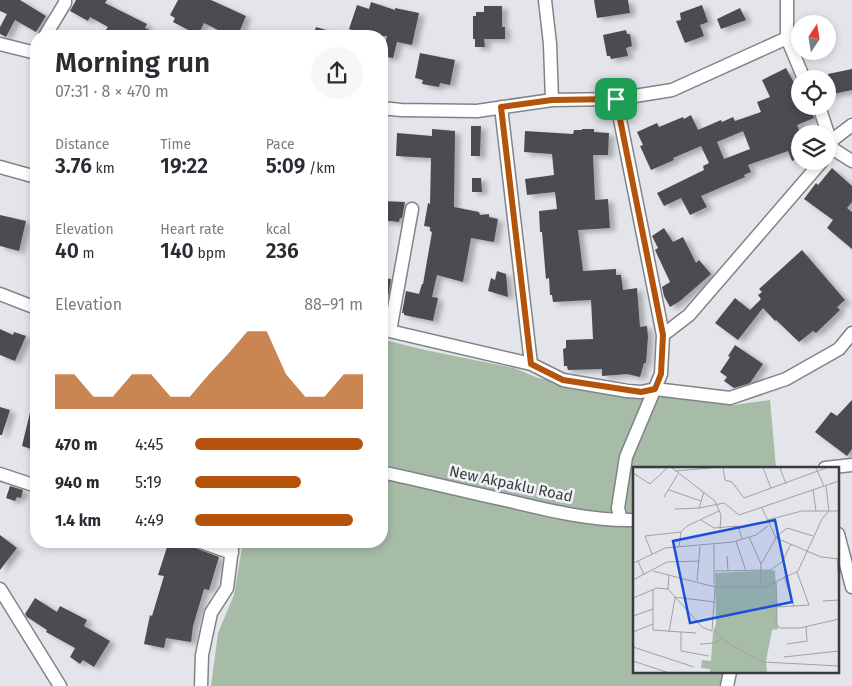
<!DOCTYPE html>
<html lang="en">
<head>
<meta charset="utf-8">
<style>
  body { margin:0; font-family:"Fira Sans",sans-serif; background:#f7f7f7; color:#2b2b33; height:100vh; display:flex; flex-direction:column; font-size:19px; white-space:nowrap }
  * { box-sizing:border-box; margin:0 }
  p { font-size:16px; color:#7c7c81 }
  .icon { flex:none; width:28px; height:28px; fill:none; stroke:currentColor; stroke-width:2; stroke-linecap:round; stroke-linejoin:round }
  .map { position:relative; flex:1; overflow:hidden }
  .panel { position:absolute; left:30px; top:30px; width:358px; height:518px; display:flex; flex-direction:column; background:#fff; border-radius:20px; box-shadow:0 2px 8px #0003 }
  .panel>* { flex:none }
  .needle { width:32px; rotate:12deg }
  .fabs { position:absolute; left:791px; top:15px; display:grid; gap:10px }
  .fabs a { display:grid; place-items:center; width:45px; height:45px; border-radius:50%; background:#fff; box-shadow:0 2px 8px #0003; font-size:25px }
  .pin { position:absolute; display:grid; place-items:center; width:42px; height:42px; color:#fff; margin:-21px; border-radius:10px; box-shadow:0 2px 8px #0006 }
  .round { display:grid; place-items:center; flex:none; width:52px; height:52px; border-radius:26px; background:#f7f7f7 }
  .head { display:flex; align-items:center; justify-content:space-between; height:85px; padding:0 25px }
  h1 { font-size:28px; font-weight:600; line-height:38px }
  .stats { display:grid; grid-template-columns:repeat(3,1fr); gap:8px; height:85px; padding:5px 25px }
  .stats div { display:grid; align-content:center }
  .stats b { font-size:21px; font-weight:600 }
  .stats small { font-size:14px; font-weight:400 }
  .stats p { font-size:14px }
  .chart { height:140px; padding:10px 25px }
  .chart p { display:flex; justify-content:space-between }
  .chart svg { width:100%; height:90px; margin-top:5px; fill:#b45309; opacity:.7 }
  ul { padding:0 25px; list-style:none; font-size:16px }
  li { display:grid; grid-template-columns:80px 60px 1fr; align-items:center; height:38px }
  li i { height:12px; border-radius:6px; background:#b45309 }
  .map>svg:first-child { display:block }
</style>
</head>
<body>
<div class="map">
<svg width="852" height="686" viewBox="0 0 852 686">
  <defs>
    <filter id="shadow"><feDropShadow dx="5.5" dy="3" stdDeviation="2.5" flood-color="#0004"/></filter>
  </defs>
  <rect width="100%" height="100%" fill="#e3e5eb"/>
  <path fill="#a6bca7" d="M381 339 425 350 514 368 538 378 631 395H658L734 405 770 400 776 468H634V672H723L720 686H211L218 633 234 595 243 541H381Z"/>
  <path fill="#4b4c51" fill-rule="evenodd" filter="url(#shadow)" d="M0 0H20L46 16 36 32 15 20 6 37 0 34V27L7 14 0 11Z
    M76 0H107L105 3 147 24 145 28 163 36H115L105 31 108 27 90 17 88 21 70 11Z
    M178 0H211L246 16 238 35 230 31 228 35 204 23 198 35 173 22 175 18 170 15Z
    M594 0H628L630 13 597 18Z
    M371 2 395 10V8L419 13 412 45 397 42 393 58 382 56 387 36H370L349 29 357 5 369 9Z
    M702 5 708 22 700 25 704 36 685 43 676 21 681 20 680 13Z
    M484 6H502V27H505V39H484L485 47H475V39H473V16H476V12H484Z
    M740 8 746 20 721 29 717 19Z
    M316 27 340 34 339 36H313Z
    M626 30 627 34H630L632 46 626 48 628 56 611 59 610 56H607L603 35Z
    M420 53 455 60 450 85 440 83 439 87 422 84 423 80 415 78Z
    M786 68 800 94V106H809L814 118 797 125 800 132V158L792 161 788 151 748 165 751 172 744 175 745 177 701 196 707 207 690 215 681 198 664 206 657 193 704 170 703 166 709 163 701 146 673 158 674 160 651 170 640 146 643 145 637 132 657 123 659 127 683 117 684 119 691 115 698 130 721 120 722 122 733 117 735 121 761 112 757 102 770 97 762 80ZM743 131 750 149 724 159 717 142Z
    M852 69V90L828 95V74Z
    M471 126H481L480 156H471Z
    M432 129 455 131 454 207 479 212 480 215 489 214V217L498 219 494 242 471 238 463 282 437 275 432 297 438 298 433 321 404 315V313H402L406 291 419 294 422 284H423L432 232 430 231V227L424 226 428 203 430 204 431 158 396 156 397 133 432 136Z
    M582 129H594V132L609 133 608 155H593L595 200 608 199 610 228 578 230 583 271 616 269V275H621L623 290 637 288 640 327 647 326 648 337 646 363H644L640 377 627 374 602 376V369L568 370 567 366H564L563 349 566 348V340L593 339 591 300 553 302 552 295H550L549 278 546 279 542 232H540L539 211 557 209 555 192 527 195 525 179 554 175 552 154 524 152 525 131 573 134 574 130H582Z
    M832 168 852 186V202L847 208 852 212V249L827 228 833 220 804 199 816 183 818 185Z
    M472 178H481L482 192H472Z
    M381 201 405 202 402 218H400L399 222 381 220Z
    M0 215 26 221 19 251 0 246Z
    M664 228 673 242 683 237 696 263 699 260 711 274 680 301 670 307 664 296 662 287 670 282 655 250 658 248 652 236Z
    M802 250 845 300 837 307 840 310 816 333 813 331 799 342 776 320 775 321 763 308 738 340 715 323 735 298 750 310 761 299 758 295 762 292 759 289Z
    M497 271 506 274 508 297 488 291 491 278 495 280Z
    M381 278 391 279 386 310 381 309Z
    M0 329 13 335 14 332 26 336 15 361 0 355Z
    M735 345 763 364 750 383 734 388 724 381 727 377 720 372 730 357 728 356Z
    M33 400H36V447L31 446V449L22 446Z
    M852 400V449L847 456 815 432 831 412 837 416Z
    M0 407 10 410 2 435H0Z
    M10 486 23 490 21 498 17 497 15 501 6 498Z
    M0 535 17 548 0 570Z
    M169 541H177L219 557 209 590 204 589 193 626 191 642 166 638 164 648 144 644 150 615 152 616 164 576 158 575Z
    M35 598 57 612 60 606 87 620 84 626 110 641 94 667 83 660 80 664 70 657 75 648 46 632 47 630 27 617 25 614Z"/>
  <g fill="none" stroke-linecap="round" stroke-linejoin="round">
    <g stroke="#818388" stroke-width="15">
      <path id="minor" d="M545 0 550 44 552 100
        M787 0V38L804 79
        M45 36 65 3V0
        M0 44 36 53
        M616 99 663 335
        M819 106 833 149 852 161
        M501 107 531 364
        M381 108 401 110 477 111 552 100 616 99 672 90 787 38
        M831 141 852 125
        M0 167 36 177
        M0 294 36 308
        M381 329 531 364 563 380 627 391 641 392 655 389 730 398 786 379 839 349 852 333
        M390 331 412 209
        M825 468 852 465
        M381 472C423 481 464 491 505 500 547 510 591 521 634 520
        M0 474 36 486
        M621 520 618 508 626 457 661 374 663 335 689 315 822 161
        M838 534 852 587
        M198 541 232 553
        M0 589 60 686
        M201 686 202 655 211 613 227 588 233 541
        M727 686 730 672"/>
    </g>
    <use href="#minor" stroke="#fff" stroke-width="12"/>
  </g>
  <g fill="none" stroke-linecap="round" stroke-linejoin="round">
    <g stroke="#fff" stroke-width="10">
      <path id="route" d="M616 99 663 335 661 374 655 389 641 392 563 380 531 364 501 107 552 100Z"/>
    </g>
    <use href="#route" stroke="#b45309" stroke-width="6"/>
  </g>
  <g text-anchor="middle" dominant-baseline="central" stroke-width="5" stroke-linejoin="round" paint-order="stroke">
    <g font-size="15" fill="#393a3c" stroke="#f1f3f8">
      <text transform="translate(511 484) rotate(12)">New Akpaklu Road</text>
    </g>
  </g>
  <g transform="translate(633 467)">
    <rect width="206" height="206" fill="#e3e5eb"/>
    <path d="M142 103 145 162 139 163 133 194 134 205 138 206H77V202L68 201 69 193 78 194 80 165 83 157 82 106Z" fill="#a6bca7"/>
    <path fill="none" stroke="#9fa1a5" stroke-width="1" d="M39 1 82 34 88 48 87 62M90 1 92 13 99 15 111 31 193 1M130 1 138 21M147 1 153 17M183 1 191 19M42 4 78 1M0 6 17 17 34 1M36 23 68 34M180 23 183 44M71 25 66 41 91 36 106 48 206 14M31 30 45 7M129 41 143 71 188 90 206 92M42 42 66 41M68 53 81 61 105 59 109 72M134 53 169 44H196L193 19M116 70 128 97M143 70 154 61 180 69M103 74 113 104M46 80 48 65M19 87 12 69 48 65 54 59 86 44M94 89 95 104M204 92 206 115M5 94 32 81 100 75 123 68 135 59M0 96 5 94 11 108M20 104 82 120H132L165 104 189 52 196 44H206M81 104 137 103 149 95 158 77M36 108 35 122 69 160 79 164 82 120M151 109 161 140M0 113 34 95 67 94M64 114 67 79M143 115 144 140 176 138 164 105M81 119V77M127 121 128 97 143 71M20 122V163L48 165V184L76 189M41 130 82 135M0 131 24 121 35 122M190 134 206 133M144 140 143 157 147 161H167L206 152M0 149 20 142M81 163 98 178 130 195 206 199M0 165 20 157M36 165 42 131M48 165 63 166M67 177 81 176 89 171M154 177 174 174 173 159M0 180 61 200M151 190 206 184M0 194 36 206"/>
    <path fill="#1d4ed8" fill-opacity="0.15" stroke="#1d4ed8" stroke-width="2.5" d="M142 53 159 135 57 156 40 74Z"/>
    <rect width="206" height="206" fill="none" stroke="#393a3c" stroke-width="2.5"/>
  </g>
</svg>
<div class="fabs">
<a><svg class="needle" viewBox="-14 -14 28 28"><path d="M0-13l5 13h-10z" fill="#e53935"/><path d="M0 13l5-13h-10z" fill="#7c7c81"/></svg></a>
<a><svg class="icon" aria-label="locate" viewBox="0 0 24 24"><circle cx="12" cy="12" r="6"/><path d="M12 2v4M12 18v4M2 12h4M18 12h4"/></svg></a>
<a><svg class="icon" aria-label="layers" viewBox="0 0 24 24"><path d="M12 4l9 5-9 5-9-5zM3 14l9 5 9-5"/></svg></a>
</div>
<div class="pin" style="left:616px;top:99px;background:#1e9e55"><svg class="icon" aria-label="arrive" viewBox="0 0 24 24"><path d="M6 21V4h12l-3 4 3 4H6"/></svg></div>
<section class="panel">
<div class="head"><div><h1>Morning run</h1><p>07:31 · 8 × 470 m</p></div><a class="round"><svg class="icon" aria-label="share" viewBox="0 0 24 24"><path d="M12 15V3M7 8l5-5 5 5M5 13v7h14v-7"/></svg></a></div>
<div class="stats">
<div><p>Distance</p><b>3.76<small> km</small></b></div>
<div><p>Time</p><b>19:22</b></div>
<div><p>Pace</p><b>5:09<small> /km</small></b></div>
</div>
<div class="stats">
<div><p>Elevation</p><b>40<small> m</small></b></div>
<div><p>Heart rate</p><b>140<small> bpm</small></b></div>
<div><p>kcal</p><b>236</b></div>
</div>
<div class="chart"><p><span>Elevation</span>88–91 m</p>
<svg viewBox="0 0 160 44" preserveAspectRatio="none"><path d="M0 44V27L10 27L20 38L30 38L40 27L50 27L60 38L70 38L80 27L90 17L100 6L110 6L120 27L130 38L140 38L150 27L160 27V44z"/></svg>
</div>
<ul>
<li><b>470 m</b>4:45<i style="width:100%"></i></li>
<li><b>940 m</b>5:19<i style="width:63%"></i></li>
<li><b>1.4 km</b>4:49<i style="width:94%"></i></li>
</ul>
</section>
</div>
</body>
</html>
